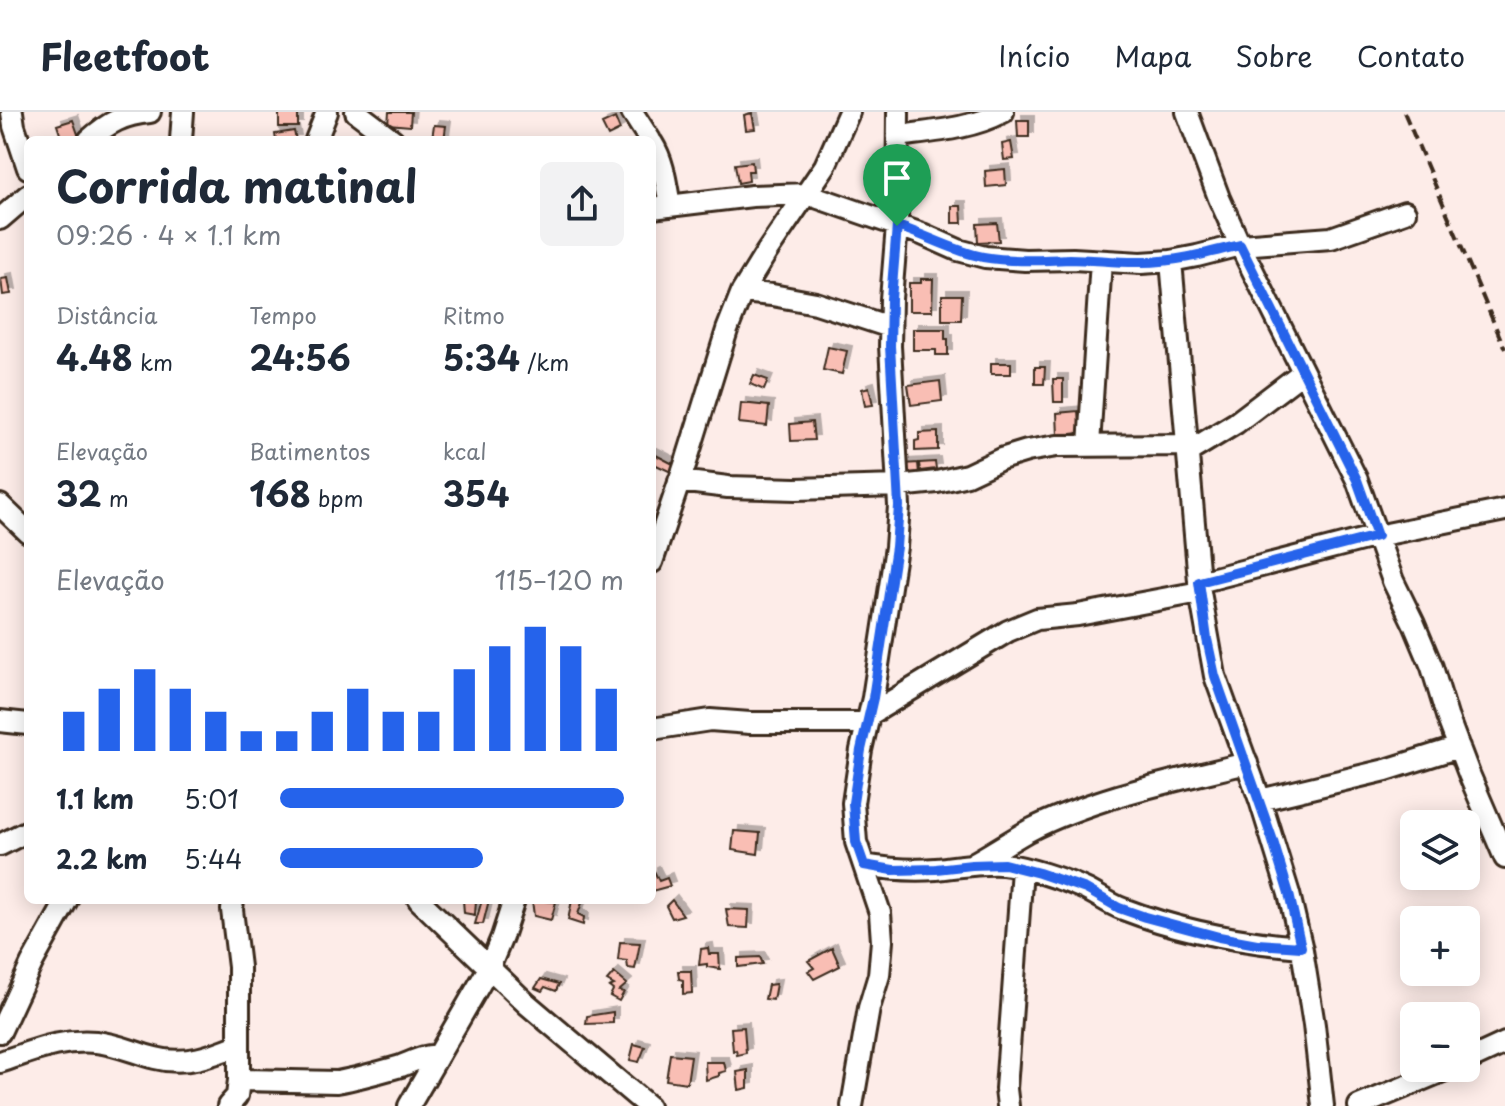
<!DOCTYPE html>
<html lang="pt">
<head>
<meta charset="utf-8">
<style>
  body { margin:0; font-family:"Playpen Sans",sans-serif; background:#f2f2f3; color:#1f2937; height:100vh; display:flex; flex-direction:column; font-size:30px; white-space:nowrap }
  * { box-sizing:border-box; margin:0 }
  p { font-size:26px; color:#747a83 }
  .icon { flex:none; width:44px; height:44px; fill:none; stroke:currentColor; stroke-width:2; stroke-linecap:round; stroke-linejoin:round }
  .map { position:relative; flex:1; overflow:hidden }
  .side { position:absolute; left:24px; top:24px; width:632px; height:768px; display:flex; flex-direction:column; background:#fff; border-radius:12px; box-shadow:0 4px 20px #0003 }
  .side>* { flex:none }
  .tools { position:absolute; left:1400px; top:698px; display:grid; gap:16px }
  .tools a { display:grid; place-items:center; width:80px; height:80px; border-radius:12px; background:#fff; box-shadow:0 4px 20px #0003; font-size:40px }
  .pin { position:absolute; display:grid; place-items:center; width:68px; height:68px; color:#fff; margin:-82px -34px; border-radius:50% 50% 50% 0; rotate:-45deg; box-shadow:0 0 8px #0007 }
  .pin .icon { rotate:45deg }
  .round { display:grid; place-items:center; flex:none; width:84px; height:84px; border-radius:12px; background:#f2f2f3 }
  .headline { display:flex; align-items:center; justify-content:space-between; height:136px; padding:0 32px }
  h1 { font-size:44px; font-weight:700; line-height:60px }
  .metrics { display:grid; grid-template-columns:repeat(3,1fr); gap:12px; height:136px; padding:8px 32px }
  .metrics div { display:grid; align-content:center }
  .metrics b { font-size:34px; font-weight:700 }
  .metrics small { font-size:22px; font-weight:400 }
  .metrics p { font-size:22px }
  .chart { height:224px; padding:16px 32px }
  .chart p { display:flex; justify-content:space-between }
  .chart svg { width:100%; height:144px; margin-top:8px; stroke:#2563eb; stroke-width:6 }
  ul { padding:0 32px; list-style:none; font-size:26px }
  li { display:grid; grid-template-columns:128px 96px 1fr; align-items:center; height:60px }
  li i { height:20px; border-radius:10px; background:#2563eb }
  header { display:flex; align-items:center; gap:48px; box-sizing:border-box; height:112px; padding:0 40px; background:#fff; border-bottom:2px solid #e0e1e3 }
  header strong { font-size:38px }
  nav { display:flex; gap:44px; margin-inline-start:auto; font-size:28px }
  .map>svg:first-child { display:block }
</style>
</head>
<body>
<header>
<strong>Fleetfoot</strong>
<nav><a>Início</a><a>Mapa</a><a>Sobre</a><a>Contato</a></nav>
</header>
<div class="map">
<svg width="1505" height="994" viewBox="0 0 1505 994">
  <defs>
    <filter id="shadow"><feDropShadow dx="5" dy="-5" stdDeviation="0" flood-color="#0004"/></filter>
  </defs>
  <rect width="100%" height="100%" fill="#fdece8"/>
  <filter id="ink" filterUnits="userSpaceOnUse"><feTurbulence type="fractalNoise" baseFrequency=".0125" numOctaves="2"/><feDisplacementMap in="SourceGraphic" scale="16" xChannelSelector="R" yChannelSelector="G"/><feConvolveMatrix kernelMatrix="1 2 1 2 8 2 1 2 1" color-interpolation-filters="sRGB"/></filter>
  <g filter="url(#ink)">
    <path fill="#f9beb4" stroke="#3b2a1e" stroke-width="2" filter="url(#shadow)" d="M279 0H298V15H279Z
      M389 0H411L410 14 388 12Z
      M752 1 755 17 746 18 744 3Z
      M615 6 620 18 608 24 602 12Z
      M73 8 80 28H62L57 13Z
      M1017 8H1029V25H1018Z
      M434 13 446 14 444 28 432 26Z
      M294 19 296 28H276L275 22Z
      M1011 30 1014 47 1004 48 1002 32Z
      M752 50 753 59H748L749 69 738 71 735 52Z
      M1005 57 1006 73 986 75 985 59Z
      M952 94H961L962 111H952Z
      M997 111 999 129 978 130 977 112Z
      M8 166 11 182 3 183 1 167Z
      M921 167H933L932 199H909V171H921Z
      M942 183H962L961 208H942Z
      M913 217H945V227H948V243H936V238H913Z
      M828 235 847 239 842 262 823 258Z
      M991 251H1011V262H991Z
      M1035 255H1045L1044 272H1035Z
      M754 263 768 268 764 278 750 272Z
      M1053 267H1063V290H1054Z
      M940 269 942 289 911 293 908 273Z
      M869 275 873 293 865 294 862 277Z
      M741 291 769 294 767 314 739 311Z
      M1078 299 1080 321 1058 324 1057 301Z
      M812 310 814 328 791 329 790 312Z
      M938 320V338L915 339V329L919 328V321Z
      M652 341 675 353 671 360 652 351Z
      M935 350 936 357 920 359 919 351Z
      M918 351 919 362 904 363 903 352Z
      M734 719 760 721 758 742 732 738Z
      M654 759 659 769 667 766 670 774 652 779V760Z
      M463 788H476L475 803 464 801Z
      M482 788H489L483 812H475Z
      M532 788 556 790 551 808 534 804Z
      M572 788H583L578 802 584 805 583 813 568 808Z
      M672 788 683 803 672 806 666 794Z
      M726 797 749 798 748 816 729 815Z
      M620 830 640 831 635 857 628 856 627 849 618 848Z
      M708 836 709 842H719L720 857 707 855V852L699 853 701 837Z
      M832 836 840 854 814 867 808 859 814 856 808 849Z
      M760 845 763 852 738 855V846Z
      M678 859H691L692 881 683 882V868L679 867Z
      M614 861 627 872 619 879 624 880 619 889 610 884 613 878 609 875 614 873 607 869Z
      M541 867 559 872 556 879 545 875 542 879 535 876Z
      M776 872 773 888 765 887 768 873Z
      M613 900V911L586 912 587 904Z
      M744 915 746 941 737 943 736 938 733 939 731 916Z
      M634 932 645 935 639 950 630 948Z
      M670 942 691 944 687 971 666 968Z
      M705 950H724L726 959 719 961V964L706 968Z
      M748 958V976L739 978 737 960Z"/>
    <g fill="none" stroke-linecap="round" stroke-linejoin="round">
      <g stroke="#3b2a1e" stroke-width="26">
        <path id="minor" d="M12 0 14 14 28 56
          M356 0 393 28
          M632 0 650 28
          M1187 0 1219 86 1240 133 1357 368 1393 469 1414 512 1432 555 1447 604 1469 662 1505 746
          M898 24C935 19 970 17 1003 0
          M89 28C108 11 124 2 150 0
          M181 28 183 0
          M316 28 327 0
          M652 31C664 50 666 72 670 94
          M652 96 752 84 807 82 922 122 958 138 985 145 1025 148 1073 147 1141 151 1171 149 1197 144 1240 133 1331 126 1405 100
          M0 107 28 83
          M1171 149 1200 480 1215 564 1260 688 1289 782 1302 838 1314 913 1323 994
          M742 180 772 183 816 191 890 215
          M1089 333 1101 149
          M1188 340 1236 311 1303 260
          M679 369 728 375 796 377 898 374 937 370 967 363 1001 347 1027 339 1057 334 1188 333
          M0 393 28 420
          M652 450 687 347 727 218 742 180 766 141 825 54 849 0
          M1199 470 1377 424 1505 398
          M869 603 1008 519 1037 507 1078 503 1200 480
          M0 609 28 612
          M652 617 710 608 750 611H867
          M1260 688 1386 658 1459 635
          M0 733 28 719
          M974 751C992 741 1010 729 1028 719 1094 685 1174 669 1247 651
          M864 753C888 757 912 759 936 757 958 755 981 750 1003 752 1023 754 1066 768 1085 777 1098 783 1109 792 1123 797 1180 819 1240 830 1301 835
          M419 788 527 892 648 994
          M0 920 32 851 67 788
          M1466 949 1505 931
          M0 950C34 939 59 927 96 930 117 932 135 941 155 946 185 954 211 944 238 933
          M239 968 337 970C359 966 380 960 401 954 412 950 426 942 438 944
          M228 994 237 984 239 968V855L232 798 233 788
          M409 994 489 856 502 825 514 788
          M852 994 869 896 879 863 882 829 880 801 856 730 853 691 861 638 873 586 896 435 899 394 890 234 891 187 897 114 898 0
          M1008 994 1006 977 1022 757
          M1359 994 1450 956"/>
      </g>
      <use href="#minor" stroke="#fff" stroke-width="20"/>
      <path stroke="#3b2a1e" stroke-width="4" stroke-dasharray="12 6" stroke-linecap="butt" d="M1404 0 1505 237"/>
    </g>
  </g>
  <g fill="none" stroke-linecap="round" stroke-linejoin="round" filter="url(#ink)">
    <g stroke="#fff" stroke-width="16">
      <path id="route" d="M897 114C926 123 953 139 983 145 1011 150 1041 148 1069 147 1094 147 1118 151 1143 150 1176 150 1208 141 1240 133L1357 368 1377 424 1199 470 1207 527 1215 564 1272 726 1289 782 1301 835 1257 832 1219 825 1145 805 1119 796 1086 777 1039 761 1004 752 972 753 936 757 893 758 864 753 856 730 853 691 861 638 873 586 886 501 896 435 899 394 890 234 891 187Z"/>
    </g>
    <use href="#route" stroke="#2563eb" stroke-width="10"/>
  </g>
</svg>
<div class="tools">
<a><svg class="icon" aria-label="layers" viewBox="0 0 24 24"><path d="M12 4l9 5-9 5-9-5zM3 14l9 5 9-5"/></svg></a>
<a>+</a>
<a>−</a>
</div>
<div class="pin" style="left:897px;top:114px;background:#1e9e55"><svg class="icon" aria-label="arrive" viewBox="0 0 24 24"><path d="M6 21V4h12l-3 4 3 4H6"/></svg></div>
<section class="side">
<div class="headline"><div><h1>Corrida matinal</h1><p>09:26 · 4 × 1.1 km</p></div><a class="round"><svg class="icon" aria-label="share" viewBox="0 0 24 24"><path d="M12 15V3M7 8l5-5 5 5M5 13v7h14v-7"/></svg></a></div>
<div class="metrics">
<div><p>Distância</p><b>4.48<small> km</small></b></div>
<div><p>Tempo</p><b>24:56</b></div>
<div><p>Ritmo</p><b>5:34<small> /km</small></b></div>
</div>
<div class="metrics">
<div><p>Elevação</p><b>32<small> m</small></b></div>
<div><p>Batimentos</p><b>168<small> bpm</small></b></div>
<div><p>kcal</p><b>354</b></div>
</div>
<div class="chart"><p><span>Elevação</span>115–120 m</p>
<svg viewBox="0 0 160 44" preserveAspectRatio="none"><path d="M5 44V32M15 44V25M25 44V19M35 44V25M45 44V32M55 44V38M65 44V38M75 44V32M85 44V25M95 44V32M105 44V32M115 44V19M125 44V12M135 44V6M145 44V12M155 44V25"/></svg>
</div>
<ul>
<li><b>1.1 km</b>5:01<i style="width:100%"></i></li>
<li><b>2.2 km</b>5:44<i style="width:59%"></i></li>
</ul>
</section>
</div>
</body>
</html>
